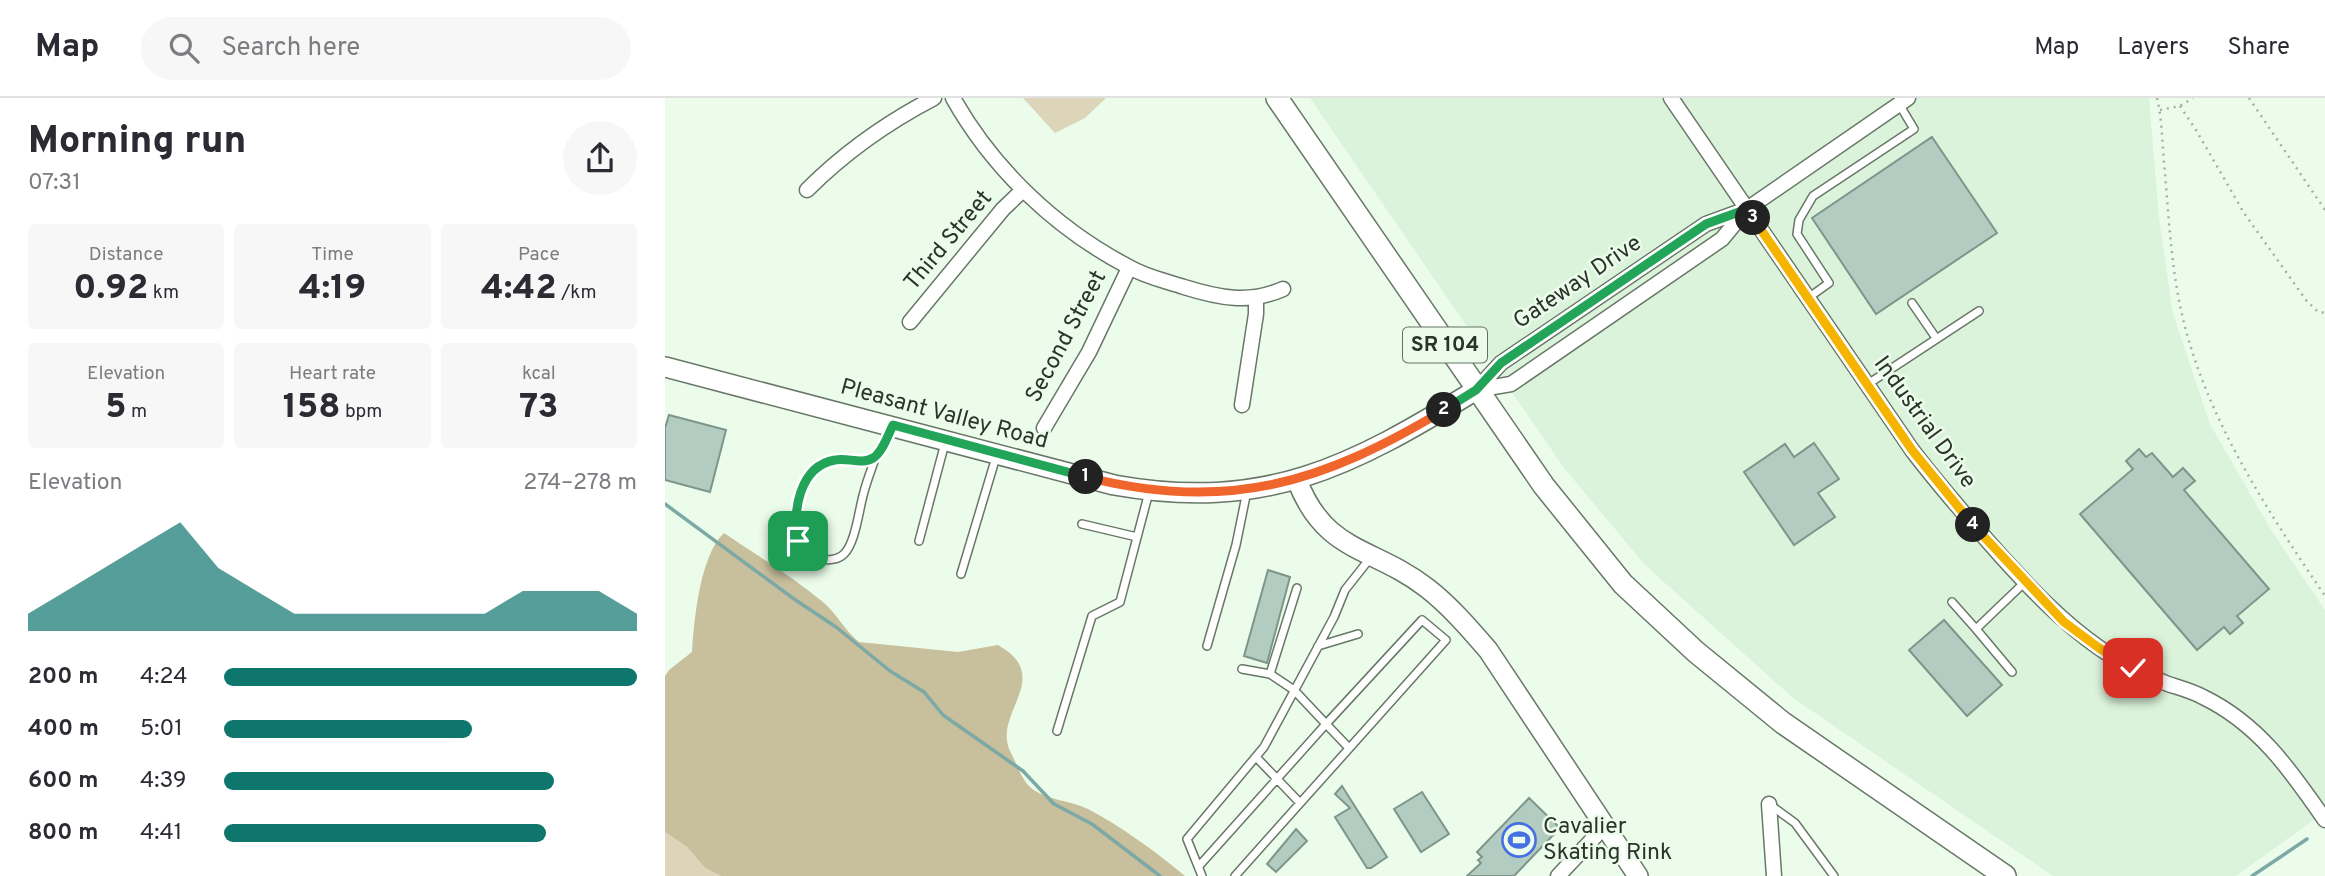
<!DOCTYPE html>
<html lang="en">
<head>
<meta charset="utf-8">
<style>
  body { margin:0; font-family:Overpass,sans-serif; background:#f7f7f7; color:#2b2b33; height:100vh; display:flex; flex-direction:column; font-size:26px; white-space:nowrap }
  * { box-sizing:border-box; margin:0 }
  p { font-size:23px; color:#7c7c81 }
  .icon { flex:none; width:38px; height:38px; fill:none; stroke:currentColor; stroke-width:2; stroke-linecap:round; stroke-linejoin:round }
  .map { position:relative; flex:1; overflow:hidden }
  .drawer { display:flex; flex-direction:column; background:#fff; width:665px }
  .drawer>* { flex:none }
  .pin { position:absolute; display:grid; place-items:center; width:60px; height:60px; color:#fff; margin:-30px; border-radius:14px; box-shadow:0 4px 10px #0006 }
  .km { position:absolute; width:35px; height:35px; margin:-18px; border-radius:50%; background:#222; color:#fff; font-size:19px; line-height:35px; text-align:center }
  .round { display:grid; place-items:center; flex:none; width:74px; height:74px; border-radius:37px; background:#f7f7f7 }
  .summary { display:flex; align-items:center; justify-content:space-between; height:119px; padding:0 28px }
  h1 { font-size:38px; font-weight:800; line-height:52px }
  .figures { display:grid; grid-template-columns:repeat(3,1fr); gap:10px; height:119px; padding:7px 28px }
  .figures div { display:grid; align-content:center; border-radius:7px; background:#f7f7f7; text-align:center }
  .figures b { font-size:35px; font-weight:800 }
  .figures small { font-size:19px; font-weight:400 }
  .figures p { font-size:19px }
  .chart { height:196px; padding:14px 28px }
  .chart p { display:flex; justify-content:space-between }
  .chart svg { width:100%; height:126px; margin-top:7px; fill:#0f766e; opacity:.7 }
  ul { padding:0 28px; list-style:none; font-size:23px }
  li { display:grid; grid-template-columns:112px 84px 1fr; align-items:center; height:52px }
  li i { height:18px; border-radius:9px; background:#0f766e }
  header { display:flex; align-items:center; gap:42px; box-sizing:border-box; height:98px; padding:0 35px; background:#fff; border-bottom:2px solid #e1e1e2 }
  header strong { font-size:33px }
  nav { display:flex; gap:38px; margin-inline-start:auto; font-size:24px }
  .search { width:490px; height:63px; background:#f7f7f7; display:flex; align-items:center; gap:18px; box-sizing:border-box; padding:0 24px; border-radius:38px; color:#7c7c81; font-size:26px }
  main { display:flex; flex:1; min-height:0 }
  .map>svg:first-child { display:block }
</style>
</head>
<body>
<header>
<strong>Map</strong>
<div class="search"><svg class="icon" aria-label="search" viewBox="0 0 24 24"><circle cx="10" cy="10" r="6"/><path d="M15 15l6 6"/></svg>Search here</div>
<nav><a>Map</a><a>Layers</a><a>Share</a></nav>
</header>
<main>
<section class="drawer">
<div class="summary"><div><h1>Morning run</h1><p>07:31</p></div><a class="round"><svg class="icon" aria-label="share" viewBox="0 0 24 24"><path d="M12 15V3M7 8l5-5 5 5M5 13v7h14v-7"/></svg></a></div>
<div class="figures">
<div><p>Distance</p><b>0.92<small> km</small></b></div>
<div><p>Time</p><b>4:19</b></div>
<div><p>Pace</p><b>4:42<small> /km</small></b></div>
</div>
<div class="figures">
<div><p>Elevation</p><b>5<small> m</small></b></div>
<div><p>Heart rate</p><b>158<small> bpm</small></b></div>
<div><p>kcal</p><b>73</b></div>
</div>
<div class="chart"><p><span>Elevation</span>274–278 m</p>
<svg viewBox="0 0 160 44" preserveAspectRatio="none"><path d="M0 44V38L10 30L20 22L30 14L40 6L50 22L60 30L70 38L80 38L90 38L100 38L110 38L120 38L130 30L140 30L150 30L160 38V44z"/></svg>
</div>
<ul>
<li><b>200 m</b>4:24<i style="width:100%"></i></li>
<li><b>400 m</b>5:01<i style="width:60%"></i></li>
<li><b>600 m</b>4:39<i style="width:80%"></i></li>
<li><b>800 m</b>4:41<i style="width:78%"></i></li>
</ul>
</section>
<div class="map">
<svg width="1660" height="778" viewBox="0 0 1660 778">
  <rect width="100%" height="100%" fill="#ebfdea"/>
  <path fill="#dcf3db" d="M645 0H1484L1494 120 1508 215 1545 326 1606 432 1660 512V714L1571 778H1388L1128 600 980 467 899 370Z"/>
  <path fill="#dcd5ba" d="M358 0H440V1L420 20 390 35Z
    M0 734 22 749 40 770 56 778H0Z"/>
  <path fill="#c8bf9d" d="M59 435C91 457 127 478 158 504 172 516 180 533 194 544L293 554 333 547C391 580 325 616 346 655 351 664 356 680 364 688 378 702 405 702 423 711 457 729 490 753 520 778H56L40 770 22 749 0 734V578L4 572 27 554C29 522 35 457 59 435Z"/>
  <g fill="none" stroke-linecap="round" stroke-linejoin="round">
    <path stroke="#7ca8a6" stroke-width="3.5" d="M0 406 129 501 171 529 225 573 259 594 278 617 358 673 389 706 427 726 495 778
      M1587 778 1642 741"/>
  </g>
  <path fill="#b3ccc1" stroke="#7d958b" stroke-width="2" d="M1267 39 1332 135 1211 216 1147 120Z
    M4 317 61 332 45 394 0 382V330Z
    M1149 345 1174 381 1153 395 1170 419 1129 447 1079 374 1120 346 1129 359Z
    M1474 351 1481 359 1487 355 1508 379 1518 370 1530 383 1519 392 1604 491 1572 518 1578 525 1565 536 1559 529 1532 552 1415 416 1468 371 1461 363Z
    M603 472 625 479 602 565 579 558Z
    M1279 522 1337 587 1302 618 1244 552Z
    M677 688 722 759 706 770H702L670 719 685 710 670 696Z
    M757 694 784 736 756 754 729 711Z
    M864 700 895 730 849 778H802L816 765 813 762 817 759 812 754Z
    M631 731 642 743 611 774 602 766Z"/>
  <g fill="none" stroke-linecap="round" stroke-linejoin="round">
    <g stroke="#687767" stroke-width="10">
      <path id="lane" d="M1143 200 1164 185 1132 136 1134 122 1148 98 1249 31 1234 6
        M1247 205 1271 240
        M1203 286 1314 213
        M211 358C207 370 202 382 199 394 194 410 191 444 179 456 173 462 162 463 154 460 145 458 137 452 133 444 120 417 140 364 173 361 184 360 199 368 210 359 217 354 221 339 226 331
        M417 426 472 439
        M254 443 280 345
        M296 476 331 359
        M1287 504 1311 531 1360 484
        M1311 531 1347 574
        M542 548 571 447 582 393
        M653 548 693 536
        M605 576 632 490
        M392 633 427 518 455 504 484 394
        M591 659 635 705
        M1104 706 1130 725 1169 778
        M534 768 661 626 684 650
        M537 778 522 741 599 649 669 519 680 492 706 459
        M570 778 781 542 757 522 661 626 629 592 605 576 577 571"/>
    </g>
    <g stroke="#687767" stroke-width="17">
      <path id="street" d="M288 0C328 71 391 131 464 169 481 179 501 183 519 189 554 200 584 206 618 191
        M1006 0 1247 352C1275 389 1305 423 1336 458 1366 491 1396 523 1433 549 1454 564 1479 576 1503 586 1515 590 1527 593 1538 599 1594 626 1626 673 1660 722
        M142 92C180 54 221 25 269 0
        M245 224 338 111 358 92
        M811 292 836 265 1041 126 1082 111 1243 0
        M811 292 846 286 1057 141 1081 112
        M577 307 591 216V200
        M379 330 424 254 464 170
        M1104 706 1109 778
        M893 778 939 729"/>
    </g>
    <g stroke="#687767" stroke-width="22">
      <path id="secondary" d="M0 269 449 387C601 414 685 369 811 292
        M632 382C660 456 708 448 762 490 784 507 804 530 823 552L973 778"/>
    </g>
    <g stroke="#687767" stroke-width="24">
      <path id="primary" d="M612 0 879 388 958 486 1031 554 1118 625 1340 778"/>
    </g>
    <path stroke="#a3b1a3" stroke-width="2.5" stroke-dasharray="2 5" stroke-linecap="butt" d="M1492 0C1497 21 1497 43 1499 64 1503 108 1505 153 1513 197 1533 308 1598 406 1660 498
      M1584 0 1660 112
      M1515 8 1531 32 1579 115 1641 202 1652 213 1660 215
      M1495 12 1515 8 1528 0"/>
    <use href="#lane" stroke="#fff" stroke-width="7"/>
    <use href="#street" stroke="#fff" stroke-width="14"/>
    <use href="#secondary" stroke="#fff" stroke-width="19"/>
    <use href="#primary" stroke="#fff" stroke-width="21"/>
  </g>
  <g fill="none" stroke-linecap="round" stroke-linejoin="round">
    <g stroke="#fff" stroke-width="14">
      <path id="split-1" d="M133 443C127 415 134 368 170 362 182 359 196 367 208 360 217 355 223 337 228 327L421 379"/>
    </g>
    <g stroke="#fff" stroke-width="14">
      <path id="split-2" d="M421 379C562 415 658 385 779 312"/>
    </g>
    <g stroke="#fff" stroke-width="14">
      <path id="split-3" d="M779 312 811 292 836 265 1041 126 1082 111 1088 120"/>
    </g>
    <g stroke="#fff" stroke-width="14">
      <path id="split-4" d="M1088 120 1247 352 1308 427"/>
    </g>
    <g stroke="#fff" stroke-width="14">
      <path id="split-5" d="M1308 427 1399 524 1434 550 1468 570"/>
    </g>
    <use href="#split-1" stroke="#22a559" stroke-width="9"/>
    <use href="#split-2" stroke="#f0652b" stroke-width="9"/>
    <use href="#split-3" stroke="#22a559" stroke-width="9"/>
    <use href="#split-4" stroke="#f5b400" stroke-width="9"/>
    <use href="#split-5" stroke="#f5b400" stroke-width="9"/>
  </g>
  <defs>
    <g id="stadium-ring" transform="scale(1.75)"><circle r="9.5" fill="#ebfdea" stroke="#466fe2" stroke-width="1.5"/><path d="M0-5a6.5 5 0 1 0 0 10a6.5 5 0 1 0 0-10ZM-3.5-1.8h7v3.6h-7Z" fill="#466fe2"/></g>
  </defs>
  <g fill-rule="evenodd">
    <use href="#stadium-ring" x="854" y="742"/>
  </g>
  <g text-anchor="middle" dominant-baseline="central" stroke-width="5" stroke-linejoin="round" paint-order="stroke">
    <rect fill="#ebfdea" stroke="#657065" stroke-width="2" x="738" y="229.5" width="84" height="35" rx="5"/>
    <g font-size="21" font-weight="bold" fill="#2c332c">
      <text x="780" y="247">SR 104</text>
    </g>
    <g font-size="23" fill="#2c332c" stroke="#ebfdea">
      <text transform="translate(284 143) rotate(-50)">Third Street</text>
      <text transform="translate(913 185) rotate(-34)">Gateway Drive</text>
      <text transform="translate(402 239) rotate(-62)">Second Street</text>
      <text transform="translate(279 317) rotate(15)">Pleasant Valley Road</text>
      <text transform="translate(1259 325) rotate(54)">Industrial Drive</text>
    </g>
    <g font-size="23" fill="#2c332c" stroke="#ebfdea" text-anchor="start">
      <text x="878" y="729">Cavalier<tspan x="878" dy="26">Skating Rink</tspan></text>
    </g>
  </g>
</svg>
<div class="pin" style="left:133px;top:443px;background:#1e9e55"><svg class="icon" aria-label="arrive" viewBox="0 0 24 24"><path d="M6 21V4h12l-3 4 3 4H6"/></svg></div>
<div class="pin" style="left:1468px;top:570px;background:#d93025"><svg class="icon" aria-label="check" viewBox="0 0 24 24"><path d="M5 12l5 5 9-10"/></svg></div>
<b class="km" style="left:421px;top:379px">1</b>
<b class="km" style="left:779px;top:312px">2</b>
<b class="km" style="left:1088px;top:120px">3</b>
<b class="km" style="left:1308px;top:427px">4</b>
</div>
</main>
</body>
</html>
